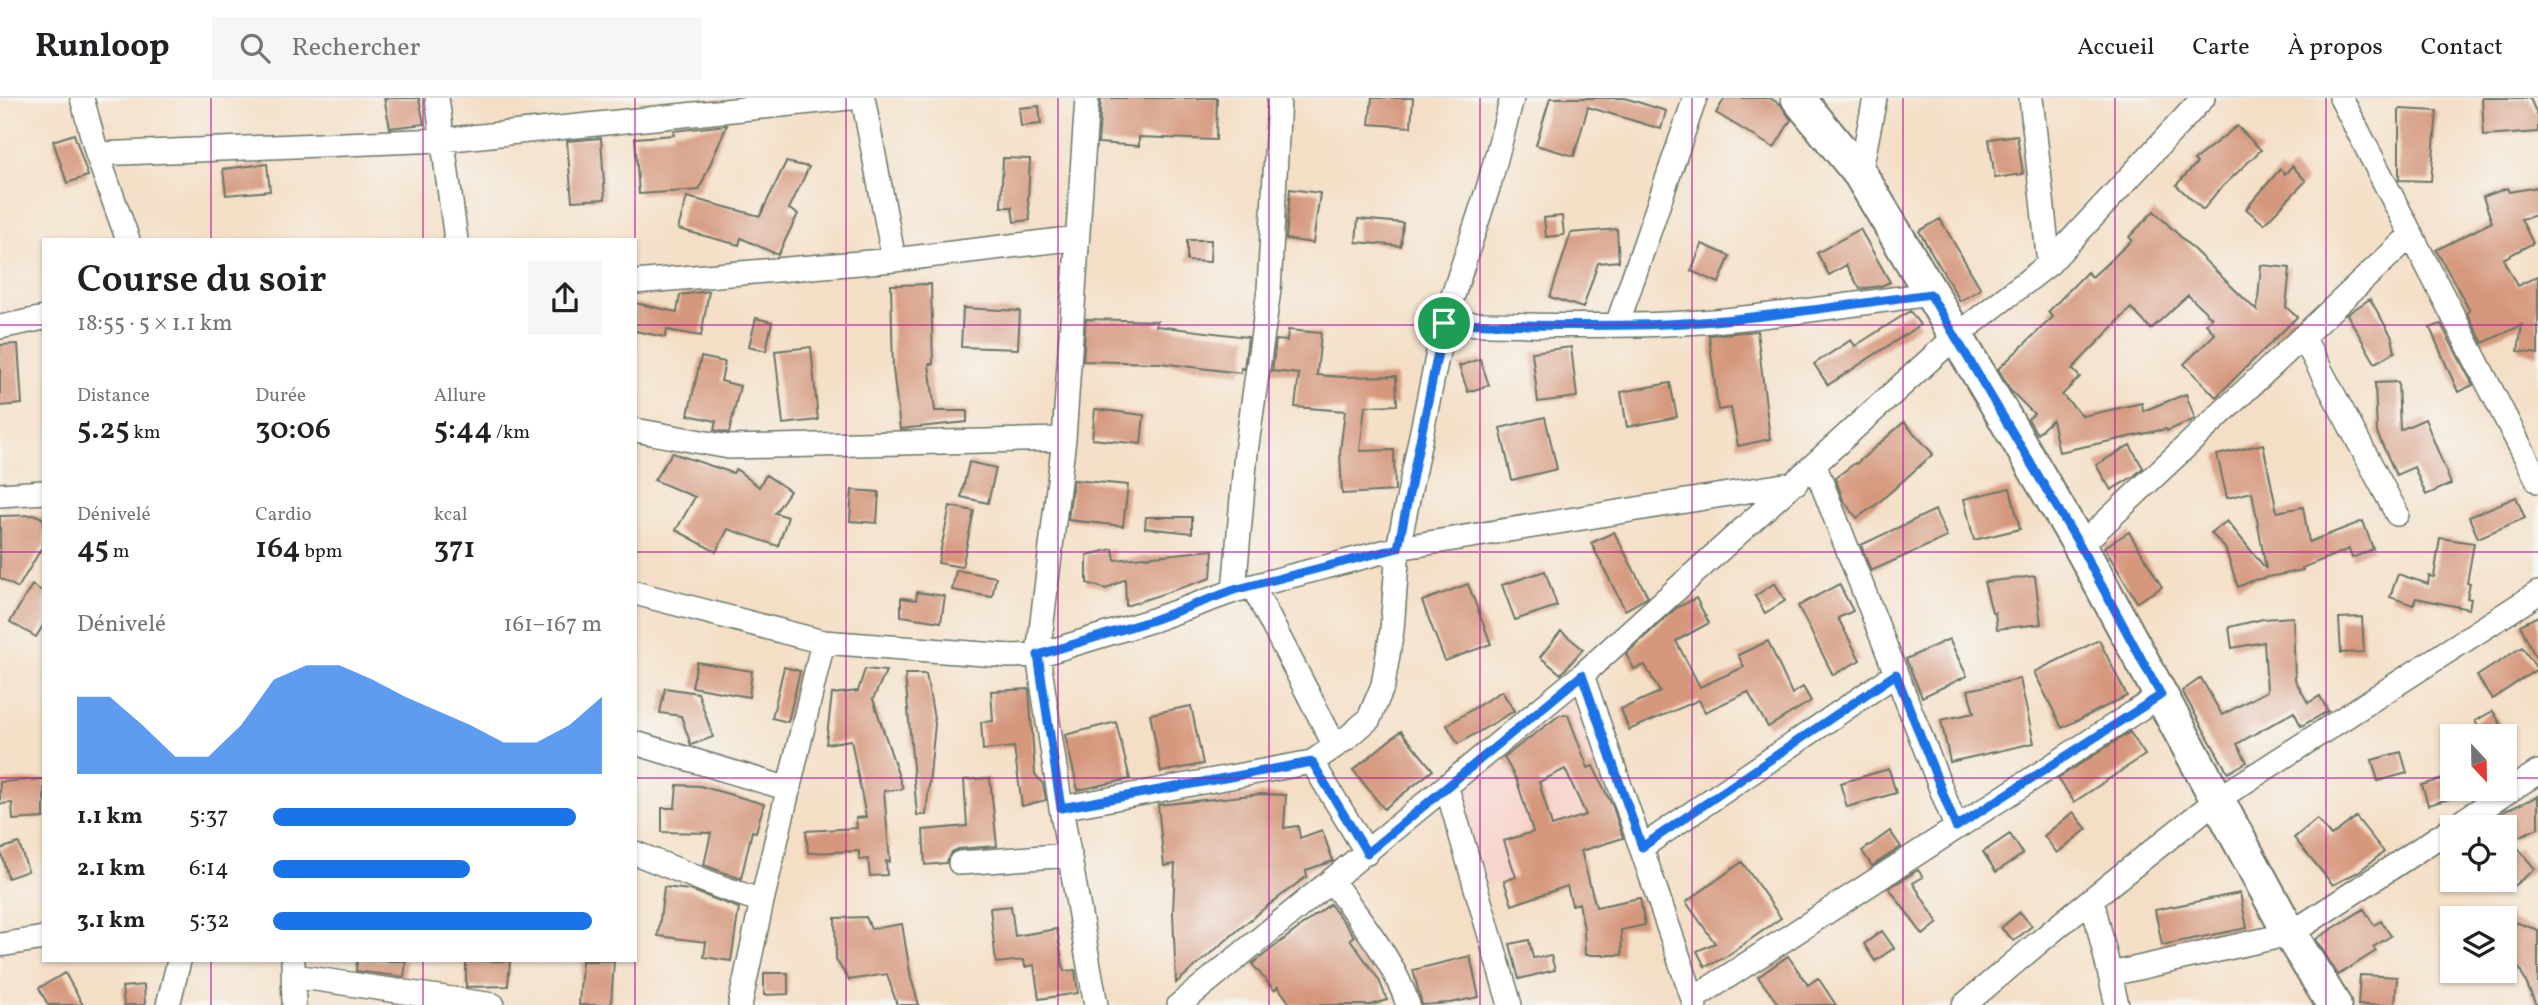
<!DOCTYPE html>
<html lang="fr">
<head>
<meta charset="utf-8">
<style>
  body { margin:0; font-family:Vollkorn,serif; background:#f6f6f6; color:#202124; height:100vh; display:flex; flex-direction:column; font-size:26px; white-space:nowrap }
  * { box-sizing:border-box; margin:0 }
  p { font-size:23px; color:#757577 }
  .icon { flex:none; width:38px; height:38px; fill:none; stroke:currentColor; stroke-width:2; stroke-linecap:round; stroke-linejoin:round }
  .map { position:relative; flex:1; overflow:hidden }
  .drawer { position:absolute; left:42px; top:140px; width:595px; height:724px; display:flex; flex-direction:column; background:#fff; border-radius:0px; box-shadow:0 2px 5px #0004 }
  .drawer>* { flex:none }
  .needle { width:46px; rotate:158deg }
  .controls { position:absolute; left:2440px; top:626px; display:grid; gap:14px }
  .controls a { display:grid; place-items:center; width:77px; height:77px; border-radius:0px; background:#fff; box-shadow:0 2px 5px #0004; font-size:35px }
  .pin { position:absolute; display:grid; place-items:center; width:60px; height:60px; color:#fff; margin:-30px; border:4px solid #fff; border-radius:50%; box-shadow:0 2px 7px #0007 }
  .round { display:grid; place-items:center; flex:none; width:74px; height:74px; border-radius:0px; background:#f6f6f6 }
  .head { display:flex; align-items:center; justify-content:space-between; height:119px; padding:0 35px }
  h1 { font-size:38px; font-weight:600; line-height:52px }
  .metrics { display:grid; grid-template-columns:repeat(3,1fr); gap:10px; height:119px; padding:7px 35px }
  .metrics div { display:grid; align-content:center }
  .metrics b { font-size:30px; font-weight:600 }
  .metrics small { font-size:19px; font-weight:400 }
  .metrics p { font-size:19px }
  .chart { height:196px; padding:14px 35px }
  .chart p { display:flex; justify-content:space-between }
  .chart svg { width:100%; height:126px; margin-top:7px; fill:#1a73e8; opacity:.7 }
  ul { padding:0 35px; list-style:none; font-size:23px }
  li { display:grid; grid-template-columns:112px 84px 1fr; align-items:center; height:52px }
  li i { height:18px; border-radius:9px; background:#1a73e8 }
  header { display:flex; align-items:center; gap:42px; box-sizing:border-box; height:98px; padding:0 35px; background:#fff; border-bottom:2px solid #e0e0e0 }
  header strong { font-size:33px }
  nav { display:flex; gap:38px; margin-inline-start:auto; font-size:24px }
  .search { width:490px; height:63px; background:#f6f6f6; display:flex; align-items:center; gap:18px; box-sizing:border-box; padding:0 24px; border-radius:0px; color:#757577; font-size:26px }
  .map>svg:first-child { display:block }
</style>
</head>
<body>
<header>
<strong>Runloop</strong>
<div class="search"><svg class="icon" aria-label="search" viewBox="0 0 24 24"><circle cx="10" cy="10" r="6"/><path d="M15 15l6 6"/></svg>Rechercher</div>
<nav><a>Accueil</a><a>Carte</a><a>À propos</a><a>Contact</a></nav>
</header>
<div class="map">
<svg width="2538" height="907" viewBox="0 0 2538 907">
  <rect width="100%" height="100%" fill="#f6f6f2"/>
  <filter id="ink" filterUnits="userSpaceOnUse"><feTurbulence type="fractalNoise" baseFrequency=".0143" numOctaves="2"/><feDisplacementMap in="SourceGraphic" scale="14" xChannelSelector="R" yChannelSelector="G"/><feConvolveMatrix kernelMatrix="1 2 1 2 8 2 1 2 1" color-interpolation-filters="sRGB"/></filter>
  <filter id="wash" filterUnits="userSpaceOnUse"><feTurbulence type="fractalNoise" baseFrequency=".00686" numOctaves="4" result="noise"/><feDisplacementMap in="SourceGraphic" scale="28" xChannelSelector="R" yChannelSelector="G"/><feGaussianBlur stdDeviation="1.57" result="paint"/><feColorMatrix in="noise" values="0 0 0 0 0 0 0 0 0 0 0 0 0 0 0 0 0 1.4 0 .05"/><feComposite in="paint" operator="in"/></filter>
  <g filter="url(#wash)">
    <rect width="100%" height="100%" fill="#f4dfc6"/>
    <path fill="#f7d1c8" d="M1571 601 1629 741 1486 787 1458 693Z"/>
    <g id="blocks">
      <path fill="#d6987d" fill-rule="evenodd" d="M384 0H419L424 26 390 30Z
        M1101 0H1217L1216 42 1139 39V48L1098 45Z
        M1372 0H1413L1411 29 1369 26Z
        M1550 0H1625L1666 13 1661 31 1588 9 1574 58 1536 47Z
        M1725 0H1770L1781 7 1791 22 1774 50 1716 15Z
        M2482 0H2530L2538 19V34L2484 38Z
        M1039 8 1041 26 1021 28 1019 10Z
        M2399 11 2437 13 2431 83 2399 82Z
        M727 27 699 92 639 96 635 40 674 37 673 33Z
        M2237 28 2261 52 2217 94 2203 112 2176 87 2197 65 2194 62Z
        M74 36 88 78 67 85 53 43Z
        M2017 37 2023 76 1995 80 1989 41Z
        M601 40 605 101 572 103 567 43Z
        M1003 60 1030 61 1028 103 1030 122 1014 124 1012 109H1001Z
        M786 64 809 69 789 111 798 116 778 157 741 140 739 147 678 131 687 99 760 118Z
        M267 66 270 93 226 97 223 71Z
        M2292 68 2306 83 2264 126 2246 111 2280 71 2285 76Z
        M2538 89V117L2521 121 2533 145 2503 161 2517 188 2538 178V256L2518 253 2522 227 2483 245 2467 215 2470 213 2436 152 2492 124 2483 99 2507 90 2509 94Z
        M1290 91 1320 95 1313 145 1286 141Z
        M2154 113 2257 213 2261 167 2290 170 2286 209 2297 219 2216 299 2184 266 2215 236 2206 226 2212 220 2188 197 2151 231 2131 210 2072 271 2080 279 2062 297 2083 318 2142 305 2143 313 2186 296 2195 321 2167 333 2166 331 2059 354 2052 322 2037 336 2028 321 2034 316 2011 293 1998 271 2053 219 2048 214 2087 174 2092 179 2132 142 2129 139Z
        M1562 118 1564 137 1546 139 1544 120Z
        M1358 121 1403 125 1401 148 1356 144Z
        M1940 121 1981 191 1960 203 1919 133Z
        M1617 131 1619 163 1598 165 1583 210 1550 199 1571 135Z
        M1860 131 1890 184 1881 188 1860 191 1846 167 1829 177 1817 155Z
        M1187 142H1211L1210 164 1187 163Z
        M1702 146 1730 158 1719 185 1691 173Z
        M931 186 933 266H929L935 313H967V324L900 331 893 271 891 187Z
        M709 193 701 238 667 232 665 239 635 233V205L677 214 680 197Z
        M2370 201 2392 239 2395 254 2375 265 2347 216Z
        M963 210 1020 213 1018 251 961 249Z
        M1910 213 1920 227 1828 287 1814 266 1851 242 1855 248Z
        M756 220 772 224 766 253 749 248Z
        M1086 221 1157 223 1156 228 1248 239 1244 271 1241 270V275L1160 265 1083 263Z
        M2441 226 2473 287 2458 294 2430 230Z
        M1288 232 1321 235 1317 277 1343 279 1396 278 1397 307 1365 308 1360 353 1394 352 1395 393 1342 396 1340 354 1345 313 1295 309 1299 276 1272 273 1276 242 1287 243Z
        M1757 233 1770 341 1738 348 1731 310 1718 312 1709 237Z
        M18 246 22 306 0 308V247Z
        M811 249 818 322 783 326 775 253Z
        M1571 249 1577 299 1538 304 1532 254Z
        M701 259 725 264 721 283 740 288 729 335 714 332 716 323 688 317Z
        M1480 261 1489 287 1468 294 1459 268Z
        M2398 284 2400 332 2425 321 2451 386 2426 397 2414 369 2396 377 2377 335 2375 285Z
        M1670 285 1677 319 1627 329 1621 294Z
        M1095 311 1144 317 1141 346 1092 341Z
        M1545 319 1557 371 1512 382 1500 330Z
        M1904 324 1933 356 1877 406 1857 420 1843 402 1835 380 1855 365 1856 366Z
        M2263 346 2277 414 2303 409 2309 444 2363 423 2373 451 2352 460 2349 451 2302 470 2303 472 2254 482 2238 489 2225 450 2211 435 2227 423 2266 471 2252 394 2227 400 2217 357Z
        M2130 347 2143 370 2134 378 2111 392 2096 367Z
        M672 355 733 375 736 371 759 389 766 377 790 393 775 415 788 419 778 448 728 431 716 454 676 432 695 399 654 382Z
        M969 364 996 370 988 405 961 399Z
        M1073 382 1128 387 1123 428 1068 422Z
        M2010 390 2020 431 1974 442 1964 401Z
        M852 392 879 394 877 425 850 423Z
        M2516 399 2525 420 2478 440 2469 419Z
        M950 408 974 413 962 469 938 465Z
        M1935 412 1947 439 1871 473 1861 447Z
        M36 417 44 421V446L18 490 0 480V418Z
        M1146 419H1192V435L1145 430Z
        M1614 434 1648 499 1625 512 1591 445Z
        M2129 434 2162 489 2137 504 2104 449Z
        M2440 440 2474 445 2467 485 2470 486 2467 500 2471 501 2469 511 2416 500 2413 507 2390 499 2398 476 2428 486 2429 478 2434 479Z
        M1113 451 1115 462 1213 452 1211 480 1126 508 1125 481 1106 491 1087 485V457Z
        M956 472 996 479 992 499 952 492Z
        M1545 473 1557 508 1515 522 1502 487Z
        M2035 478 2041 526 1997 531 1995 514H1992L1984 484Z
        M1775 485 1785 503 1765 515 1755 498Z
        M1468 486 1491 546 1445 563 1422 503Z
        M1839 486 1853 513 1838 520 1860 562 1833 577 1798 508Z
        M32 487 44 494V526L36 539 10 524Z
        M917 494 945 498 941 524 901 518V500L916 502Z
        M1696 500 1709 525 1676 543 1700 589 1744 569 1738 557 1768 543 1792 596 1803 589 1811 603 1768 629 1748 594 1705 614 1699 602 1629 632 1621 611 1660 594 1645 567 1634 571 1626 556 1676 510Z
        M2538 518V564L2520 527Z
        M2293 519 2295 582 2308 605 2320 598 2328 613 2301 628 2294 614 2237 646 2247 664 2228 675 2182 593 2201 580 2222 617 2267 593 2264 544 2232 550 2229 529 2263 521Z
        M2362 519 2364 554 2341 555 2339 520Z
        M1561 533 1583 551 1561 576 1540 559Z
        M1949 541 1967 578 1922 599 1906 561Z
        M2099 542 2127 598 2062 630 2034 574Z
        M2522 549 2537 571 2492 601 2477 578Z
        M697 564 752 573 749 599 692 589Z
        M784 569 800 573 788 624 772 620Z
        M865 571 886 573 873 601 903 691 884 693 890 764 886 763 887 777 870 778 868 761 859 762V753L808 755 806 733 857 730 856 720 866 719 851 642 826 646 832 596 858 593Z
        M905 576H926L935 626 926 717H917Z
        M2020 581 2034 645 1950 664 1941 622 1974 615 1968 592Z
        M665 590 698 595 713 639 691 647 681 618 660 615Z
        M1029 591 1035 676 1043 686 1046 702 1022 708 1014 649 983 652 981 624 993 623 991 593Z
        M1502 593 1514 613 1458 646 1447 627Z
        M1191 608 1203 666 1161 674 1150 616Z
        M2493 613 2503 630 2484 639 2475 623Z
        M1560 617H1568L1588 670 1593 668 1613 709 1623 740 1581 753 1596 809 1640 800 1645 827 1621 832 1622 857H1585L1584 831 1579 805 1572 807 1567 788 1512 807 1504 783 1516 779 1504 743 1533 734 1517 683 1504 659ZM1565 671 1586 717 1552 728 1539 684Z
        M1116 624 1130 681 1078 692 1065 637Z
        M1401 633 1433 672 1384 711 1353 672Z
        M2130 634 2145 657 2074 704 2058 680Z
        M2401 654 2407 675 2378 683 2372 662Z
        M1889 671 1896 695 1847 709 1840 685Z
        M2450 679 2456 699 2428 707 2422 687Z
        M990 680 997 748 958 751 952 754 946 765 925 767 923 732 967 728 964 682Z
        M44 681V720L13 722 12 705 0 706V684Z
        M677 687 700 688 764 706 756 734 752 733 741 781 704 767 711 735 662 734V710H675Z
        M1261 696 1286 697 1284 730 1298 728 1300 740 1322 732 1333 763 1306 772 1307 778 1257 816 1176 885 1173 815 1175 766 1164 768 1158 707Z
        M2538 698V730L2513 741 2501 715Z
        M2073 714 2087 731 2057 755 2044 738Z
        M2356 719 2384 754 2358 774 2333 787 2294 740 2317 721 2331 738Z
        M1890 733 1901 749 1872 768 1862 753Z
        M2010 736 2023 756 1996 774 1983 754Z
        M19 745 28 773 8 780 0 751Z
        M2518 750 2535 771 2512 789 2504 779V760Z
        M1742 764 1781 820 1724 860 1705 869 1697 853 1715 845 1686 804Z
        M1918 772 1923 779 1913 785 1938 825 1923 837 1889 790Z
        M664 789 690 792 739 810 731 863 704 859 706 844 658 838Z
        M2240 795 2247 830 2162 847 2155 812Z
        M1330 806 1354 838 1350 841 1379 882 1387 902 1371 907H1291L1278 889 1274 892 1252 866Z
        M1011 808 1015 838 1057 831 1064 873 1075 872 1078 895 1039 901 1034 867 1025 869 1024 862 996 865 990 810Z
        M2364 811 2374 827 2381 823 2391 838 2373 849 2376 853 2338 877 2316 841Z
        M2020 814 2032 828 2014 843 2001 830Z
        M866 819 871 831 902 826 911 880 919 907H897L887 876 849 882 836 862 835 820Z
        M2509 822 2538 832V907H2536L2520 871 2504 865V835Z
        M1882 833 1894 850 1875 863 1864 846Z
        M1529 842 1533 860 1551 858 1555 872 1519 881 1510 846Z
        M1470 858 1479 899 1450 905 1422 907 1413 872Z
        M1788 858 1808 887 1818 880 1836 907H1779L1758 879Z
        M357 863H406L404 879 356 873Z
        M466 863H510L508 888 466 889Z
        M582 863H614L611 907H579Z
        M65 875 83 907H48L39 890Z
        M764 875H788V896L764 897Z
        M2360 877 2397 879 2395 907H2358Z
        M144 887 145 907H124L122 889Z"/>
    </g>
  </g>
  <g filter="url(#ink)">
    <use href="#blocks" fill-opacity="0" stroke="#6a7667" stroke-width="2"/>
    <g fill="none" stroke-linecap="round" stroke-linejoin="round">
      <g stroke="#6a7667" stroke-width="26">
        <path id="street" d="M82 0 97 56 128 142
          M437 0 456 142
          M863 0 894 162
          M1087 0 1064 341 1038 557 1061 710 1096 907
          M2031 0 2049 166
          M2341 0 2538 383
          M97 56 442 42 850 0
          M1860 76 1875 0
          M635 184 894 162 1077 140
          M1444 225C1530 227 1616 230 1701 224 1778 218 1854 206 1930 196
          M1617 227 1695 0
          M0 229 44 220
          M2303 239 2397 416
          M635 332 729 349 1064 341
          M1815 368 1956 729
          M0 397 44 394
          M2080 448 2411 137
          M1253 489 1335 648
          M1234 493 1246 354 1269 192 1279 0
          M635 495 823 544 1010 558 1038 557 1153 522 1234 493 1398 450 1796 385
          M1582 577 1695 907
          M635 645 789 691
          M1312 664 1367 755
          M1447 690 1510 907
          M1061 710 1312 664 1347 640 1369 621 1383 587 1392 532 1398 450 1444 225 1489 87 1512 0
          M2452 730 2538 674
          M1642 749 1896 576
          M635 755 723 790 762 803
          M960 765 1070 757
          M1332 783C1359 821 1394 862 1408 907
          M2092 801 2117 907
          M0 847 44 840
          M293 865 294 907
          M2111 876 2290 836 2452 730
          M295 878 493 907
          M1693 901 2161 597
          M168 907 179 863
          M740 907 762 803 823 544
          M1179 907 1582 577 1956 238 2049 166 2203 0
          M1964 907 2069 819 2218 701 2538 495"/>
      </g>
      <g stroke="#6a7667" stroke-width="37">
        <path id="secondary" d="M1798 0 1860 76 1996 305 2080 448 2290 836 2334 907"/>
      </g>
      <use href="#street" stroke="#fff" stroke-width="23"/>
      <use href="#secondary" stroke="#fff" stroke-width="33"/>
    </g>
  </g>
  <g fill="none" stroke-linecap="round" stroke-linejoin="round" filter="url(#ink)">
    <g stroke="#fff" stroke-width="14">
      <path id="route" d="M1930 196 2080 448 2161 597 1956 729 1896 576 1642 749 1582 577 1367 755 1312 664 1061 710 1038 557 1153 522 1234 492 1398 450 1444 225C1530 227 1616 230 1701 224 1778 218 1854 206 1930 196Z"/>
    </g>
    <use href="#route" stroke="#1a73e8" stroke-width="9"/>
  </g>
  <path fill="none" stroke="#b5179e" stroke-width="2" stroke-opacity="0.55" d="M211 0V142M423 0V142M635 0V142M846 0V907M1058 0V907M1269 0V907M1480 0V907M1692 0V907M1903 0V907M2115 0V907M2326 0V907M0 227H44M635 227H2538M0 454H44M635 454H2538M0 680H44M635 680H2452M2504 680H2538M211 863V907M423 863V907M635 863V907"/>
</svg>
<div class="controls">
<a><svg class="needle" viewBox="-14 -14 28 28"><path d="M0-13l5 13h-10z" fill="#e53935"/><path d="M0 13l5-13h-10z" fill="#757577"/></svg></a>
<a><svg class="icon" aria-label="locate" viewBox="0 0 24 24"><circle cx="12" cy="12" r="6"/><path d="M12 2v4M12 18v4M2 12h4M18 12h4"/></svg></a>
<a><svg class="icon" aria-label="layers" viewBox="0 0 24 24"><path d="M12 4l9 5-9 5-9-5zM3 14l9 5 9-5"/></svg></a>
</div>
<div class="pin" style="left:1444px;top:225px;background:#1e9e55"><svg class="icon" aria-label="arrive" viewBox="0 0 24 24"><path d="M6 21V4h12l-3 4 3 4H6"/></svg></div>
<section class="drawer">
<div class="head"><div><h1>Course du soir</h1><p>18:55 · 5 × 1.1 km</p></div><a class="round"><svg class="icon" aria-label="share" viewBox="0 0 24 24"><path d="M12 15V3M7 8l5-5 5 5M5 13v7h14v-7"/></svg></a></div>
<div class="metrics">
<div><p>Distance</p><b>5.25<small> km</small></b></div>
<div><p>Durée</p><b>30:06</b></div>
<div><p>Allure</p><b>5:44<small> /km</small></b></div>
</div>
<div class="metrics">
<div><p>Dénivelé</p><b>45<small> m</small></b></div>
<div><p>Cardio</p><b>164<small> bpm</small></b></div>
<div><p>kcal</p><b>371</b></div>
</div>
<div class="chart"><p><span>Dénivelé</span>161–167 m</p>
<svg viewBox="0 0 160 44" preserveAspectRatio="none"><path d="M0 44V17L10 17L20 27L30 38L40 38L50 27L60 11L70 6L80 6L90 11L100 17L110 22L120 27L130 33L140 33L150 27L160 17V44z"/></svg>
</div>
<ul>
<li><b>1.1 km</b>5:37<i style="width:92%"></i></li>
<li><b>2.1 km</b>6:14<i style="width:60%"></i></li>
<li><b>3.1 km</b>5:32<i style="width:97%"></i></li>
</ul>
</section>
</div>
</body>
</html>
